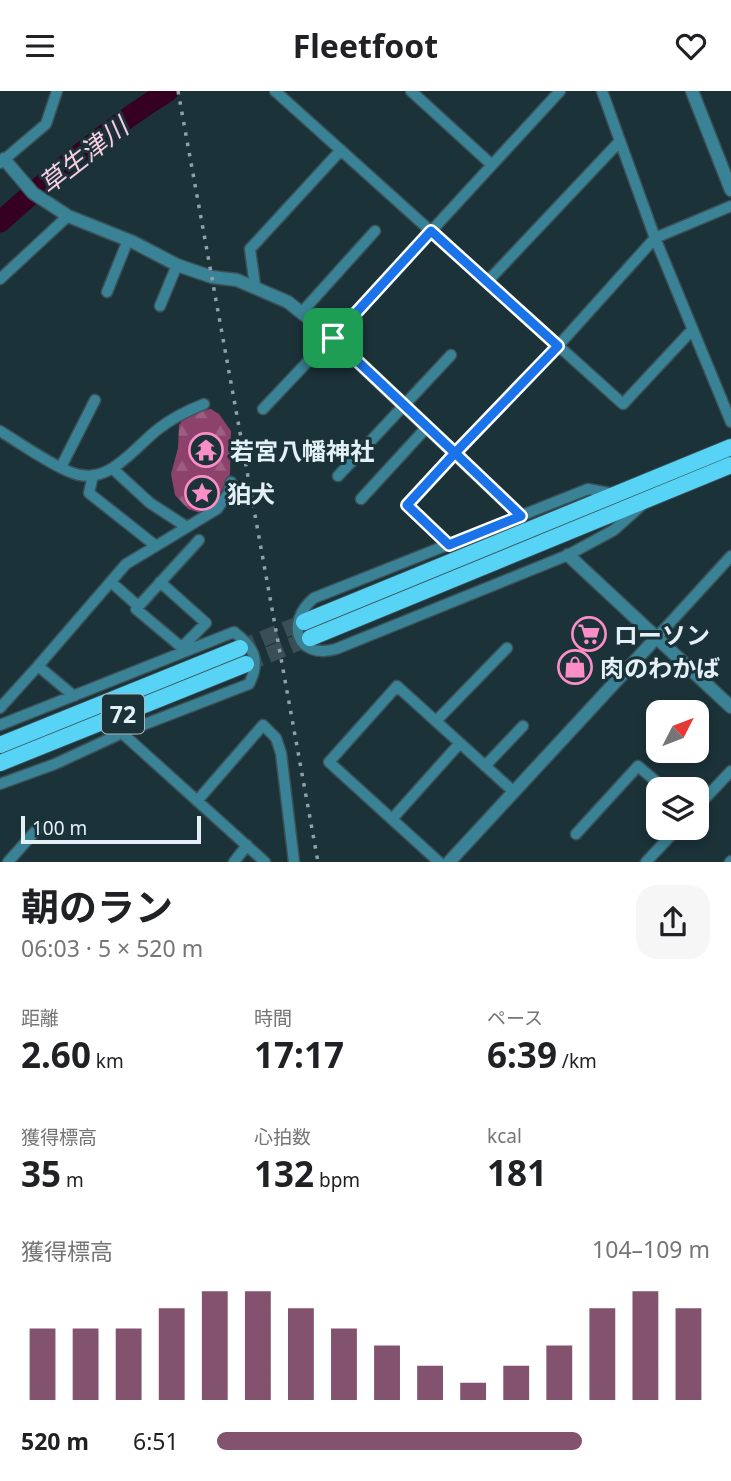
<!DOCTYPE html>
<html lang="ja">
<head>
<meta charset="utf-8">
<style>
  body { margin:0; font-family:"Noto Sans","Noto Sans JP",sans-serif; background:#f6f6f6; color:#202124; height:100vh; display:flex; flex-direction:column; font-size:26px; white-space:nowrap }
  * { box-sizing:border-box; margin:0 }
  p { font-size:23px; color:#757577 }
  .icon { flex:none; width:38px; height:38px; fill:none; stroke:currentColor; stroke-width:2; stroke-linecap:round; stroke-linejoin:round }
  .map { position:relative; height:771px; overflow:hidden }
  .side { display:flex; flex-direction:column; background:#fff; flex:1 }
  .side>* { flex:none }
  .needle { width:46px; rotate:48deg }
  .tools { position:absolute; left:646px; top:609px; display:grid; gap:14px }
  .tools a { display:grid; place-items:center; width:63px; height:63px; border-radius:14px; background:#fff; box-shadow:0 4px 10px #0003; font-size:35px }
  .scale { position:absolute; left:21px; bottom:18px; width:180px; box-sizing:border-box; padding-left:7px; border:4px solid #e3f1f6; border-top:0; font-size:19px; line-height:24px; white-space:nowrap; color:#e3f1f6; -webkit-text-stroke:5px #1b3239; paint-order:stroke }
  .pin { position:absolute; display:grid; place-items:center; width:60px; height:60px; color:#fff; margin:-30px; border-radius:14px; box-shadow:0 4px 10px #0006 }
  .round { display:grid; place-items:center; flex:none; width:74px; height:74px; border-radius:21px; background:#f6f6f6 }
  .summary { display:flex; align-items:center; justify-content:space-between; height:119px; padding:0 21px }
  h1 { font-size:38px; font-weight:700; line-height:52px }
  .stats { display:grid; grid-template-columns:repeat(3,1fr); gap:10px; height:119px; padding:7px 21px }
  .stats div { display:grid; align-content:center }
  .stats b { font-size:35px; font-weight:700 }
  .stats small { font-size:19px; font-weight:400 }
  .stats p { font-size:19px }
  .chart { height:196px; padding:14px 21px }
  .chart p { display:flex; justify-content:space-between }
  .chart svg { width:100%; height:126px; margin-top:7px; stroke:#82526e; stroke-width:6 }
  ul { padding:0 21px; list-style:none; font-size:23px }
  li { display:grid; grid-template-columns:112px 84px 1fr; align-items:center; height:52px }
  li i { height:18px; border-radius:9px; background:#82526e }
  header { display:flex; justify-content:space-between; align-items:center; height:91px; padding:0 21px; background:#fff; font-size:32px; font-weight:700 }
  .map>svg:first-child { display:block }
</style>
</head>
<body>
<header><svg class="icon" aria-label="menu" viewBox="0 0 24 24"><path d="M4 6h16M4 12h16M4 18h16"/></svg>Fleetfoot<svg class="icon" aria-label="heart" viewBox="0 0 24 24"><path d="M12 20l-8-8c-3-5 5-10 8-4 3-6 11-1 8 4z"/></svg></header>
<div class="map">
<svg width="731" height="771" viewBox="0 0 731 771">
  <defs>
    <pattern id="forest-firs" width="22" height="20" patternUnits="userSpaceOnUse" patternTransform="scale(1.75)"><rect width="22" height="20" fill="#8d426c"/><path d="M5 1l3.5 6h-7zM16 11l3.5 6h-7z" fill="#9d5e82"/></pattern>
  </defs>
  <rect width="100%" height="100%" fill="#1b3239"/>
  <path fill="url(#forest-firs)" d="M211 318 219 323 231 340 230 383 215 413 204 423 188 418 175 404 171 383 178 357 179 334 185 326 197 320Z"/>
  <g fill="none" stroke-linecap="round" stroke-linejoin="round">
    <path stroke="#350022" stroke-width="21" d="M0 131C53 83 107 38 168 0"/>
    <path stroke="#394f55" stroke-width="16" stroke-dasharray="16 8" stroke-linecap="butt" d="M240 557 304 531
      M246 573 310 547"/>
    <g stroke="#3b5157" stroke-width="13">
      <path id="minor" d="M275 0 623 313 692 239
        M411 0 492 74
        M602 0 655 147 731 331
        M0 72 46 33 57 0
        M0 188 68 125
        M487 191 620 50
        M255 195 250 158 341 59
        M107 201 128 149
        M160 215 177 174
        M302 221 375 140
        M333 247 560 0
        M263 318 331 246
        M0 340C23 354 46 371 70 381 107 397 132 359 157 339 172 327 186 320 204 313
        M61 376 95 309
        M113 378 150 412 187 436
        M93 384 89 402 156 455 217 418 228 403 231 391
        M338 385 451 264
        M614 403 588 398 314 507C285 531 296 569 336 558L568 464 614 439 642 414
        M361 408 427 336
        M449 454 407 414 558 255 655 147 731 115
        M111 491 138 515
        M160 491 206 532 181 557
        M657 546 731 465
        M186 560 136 518 199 449
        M74 605 38 575 126 473 156 455
        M0 617 38 575
        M436 630 507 557
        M0 634 234 541C254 556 261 569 249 593L122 642 55 673 0 693
        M122 642 265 771
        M485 675 523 635
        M197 710 263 634 276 647 281 662 294 771
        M696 717 731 680
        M392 728 460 652
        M576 743 638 675 665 698
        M8 771 38 737
        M234 771 247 754
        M439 771 329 671 397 595 514 701
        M646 771 678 737
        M730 771 731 770"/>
    </g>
    <g stroke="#3b5157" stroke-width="15">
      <path id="tertiary" d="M692 0 731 99
        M4 68 33 102 68 125 133 151 177 174 212 186 237 189 288 211 333 247 521 425
        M568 464 731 616
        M449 771 657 546"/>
    </g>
    <g stroke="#3b5157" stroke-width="18">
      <path id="primary" d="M304 531 731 356
        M310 547 731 374
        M0 654 240 557
        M0 672 246 573"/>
    </g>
    <use href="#minor" stroke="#3a8397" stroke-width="10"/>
    <use href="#tertiary" stroke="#3a8397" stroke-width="12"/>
    <use href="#primary" stroke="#57d4f5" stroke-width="16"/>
    <path stroke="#90a2a7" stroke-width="3.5" stroke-dasharray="3.5 7" stroke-linecap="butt" d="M178 0 318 771"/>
  </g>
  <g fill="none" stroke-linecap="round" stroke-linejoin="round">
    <g stroke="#fff" stroke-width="14">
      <path id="route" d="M333 247 455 362 407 414 449 454 521 425 455 362 558 255 431 140 333 247"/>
    </g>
    <use href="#route" stroke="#1a73e8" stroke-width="9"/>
  </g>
  <defs>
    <g id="temple-ring" transform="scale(1.75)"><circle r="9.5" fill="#1b3239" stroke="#fa8fc8" stroke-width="1.5"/><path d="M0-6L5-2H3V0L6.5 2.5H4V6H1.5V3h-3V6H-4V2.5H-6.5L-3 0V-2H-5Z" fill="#fa8fc8"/></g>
    <g id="sight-ring" transform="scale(1.75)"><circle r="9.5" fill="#1b3239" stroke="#fa8fc8" stroke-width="1.5"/><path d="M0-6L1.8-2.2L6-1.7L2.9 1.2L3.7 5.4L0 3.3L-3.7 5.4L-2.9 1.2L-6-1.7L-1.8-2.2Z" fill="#fa8fc8"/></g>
    <g id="supermarket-ring" transform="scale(1.75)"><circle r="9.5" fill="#1b3239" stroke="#fa8fc8" stroke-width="1.5"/><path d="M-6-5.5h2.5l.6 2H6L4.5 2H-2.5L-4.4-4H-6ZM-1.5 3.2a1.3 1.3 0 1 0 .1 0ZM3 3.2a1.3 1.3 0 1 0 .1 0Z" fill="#fa8fc8"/></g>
    <g id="shop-ring" transform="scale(1.75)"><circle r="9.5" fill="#1b3239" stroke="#fa8fc8" stroke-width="1.5"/><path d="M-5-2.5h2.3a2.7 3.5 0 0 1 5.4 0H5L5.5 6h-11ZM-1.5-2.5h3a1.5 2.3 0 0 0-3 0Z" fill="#fa8fc8"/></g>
  </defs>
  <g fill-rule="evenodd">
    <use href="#temple-ring" x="206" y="359"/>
    <use href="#sight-ring" x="202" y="402"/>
    <use href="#supermarket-ring" x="589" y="543"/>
    <use href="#shop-ring" x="575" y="576"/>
  </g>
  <g text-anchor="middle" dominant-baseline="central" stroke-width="6" stroke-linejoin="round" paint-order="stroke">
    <rect fill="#1b3239" stroke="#a7b8bd" stroke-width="2" x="102" y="603.5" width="42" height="39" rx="5"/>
    <g font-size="23" font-weight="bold" fill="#e3f1f6">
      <text x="123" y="623">72</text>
    </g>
    <g font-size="24" font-weight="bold" fill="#e3f1f6" stroke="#1b3239" text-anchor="start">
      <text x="230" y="359">若宮八幡神社</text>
      <text x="227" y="402">狛犬</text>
      <text x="614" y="543">ローソン</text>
      <text x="600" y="576">肉のわかば</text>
    </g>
    <g font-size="26" font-style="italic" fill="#facde3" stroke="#1b3239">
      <text transform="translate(83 64) rotate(-38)">草生津川</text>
    </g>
  </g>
</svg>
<div class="tools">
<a><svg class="needle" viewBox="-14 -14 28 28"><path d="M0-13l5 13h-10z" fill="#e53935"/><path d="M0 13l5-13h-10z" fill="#757577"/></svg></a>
<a><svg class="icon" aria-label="layers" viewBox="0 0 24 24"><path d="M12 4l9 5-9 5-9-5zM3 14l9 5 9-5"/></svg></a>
</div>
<div class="scale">100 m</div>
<div class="pin" style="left:333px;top:247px;background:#1e9e55"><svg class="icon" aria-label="arrive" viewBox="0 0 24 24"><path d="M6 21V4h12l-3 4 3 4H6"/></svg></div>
</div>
<section class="side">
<div class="summary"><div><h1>朝のラン</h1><p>06:03 · 5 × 520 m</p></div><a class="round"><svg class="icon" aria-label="share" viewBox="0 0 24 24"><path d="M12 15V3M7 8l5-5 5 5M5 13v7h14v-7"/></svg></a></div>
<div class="stats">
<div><p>距離</p><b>2.60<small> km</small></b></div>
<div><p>時間</p><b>17:17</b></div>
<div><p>ペース</p><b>6:39<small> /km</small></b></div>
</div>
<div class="stats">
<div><p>獲得標高</p><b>35<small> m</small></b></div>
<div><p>心拍数</p><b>132<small> bpm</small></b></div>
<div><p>kcal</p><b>181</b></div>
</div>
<div class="chart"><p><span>獲得標高</span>104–109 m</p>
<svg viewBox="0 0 160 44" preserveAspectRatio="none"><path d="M5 44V19M15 44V19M25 44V19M35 44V12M45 44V6M55 44V6M65 44V12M75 44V19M85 44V25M95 44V32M105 44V38M115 44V32M125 44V25M135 44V12M145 44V6M155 44V12"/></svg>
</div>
<ul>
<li><b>520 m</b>6:51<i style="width:74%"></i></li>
</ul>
</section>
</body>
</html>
